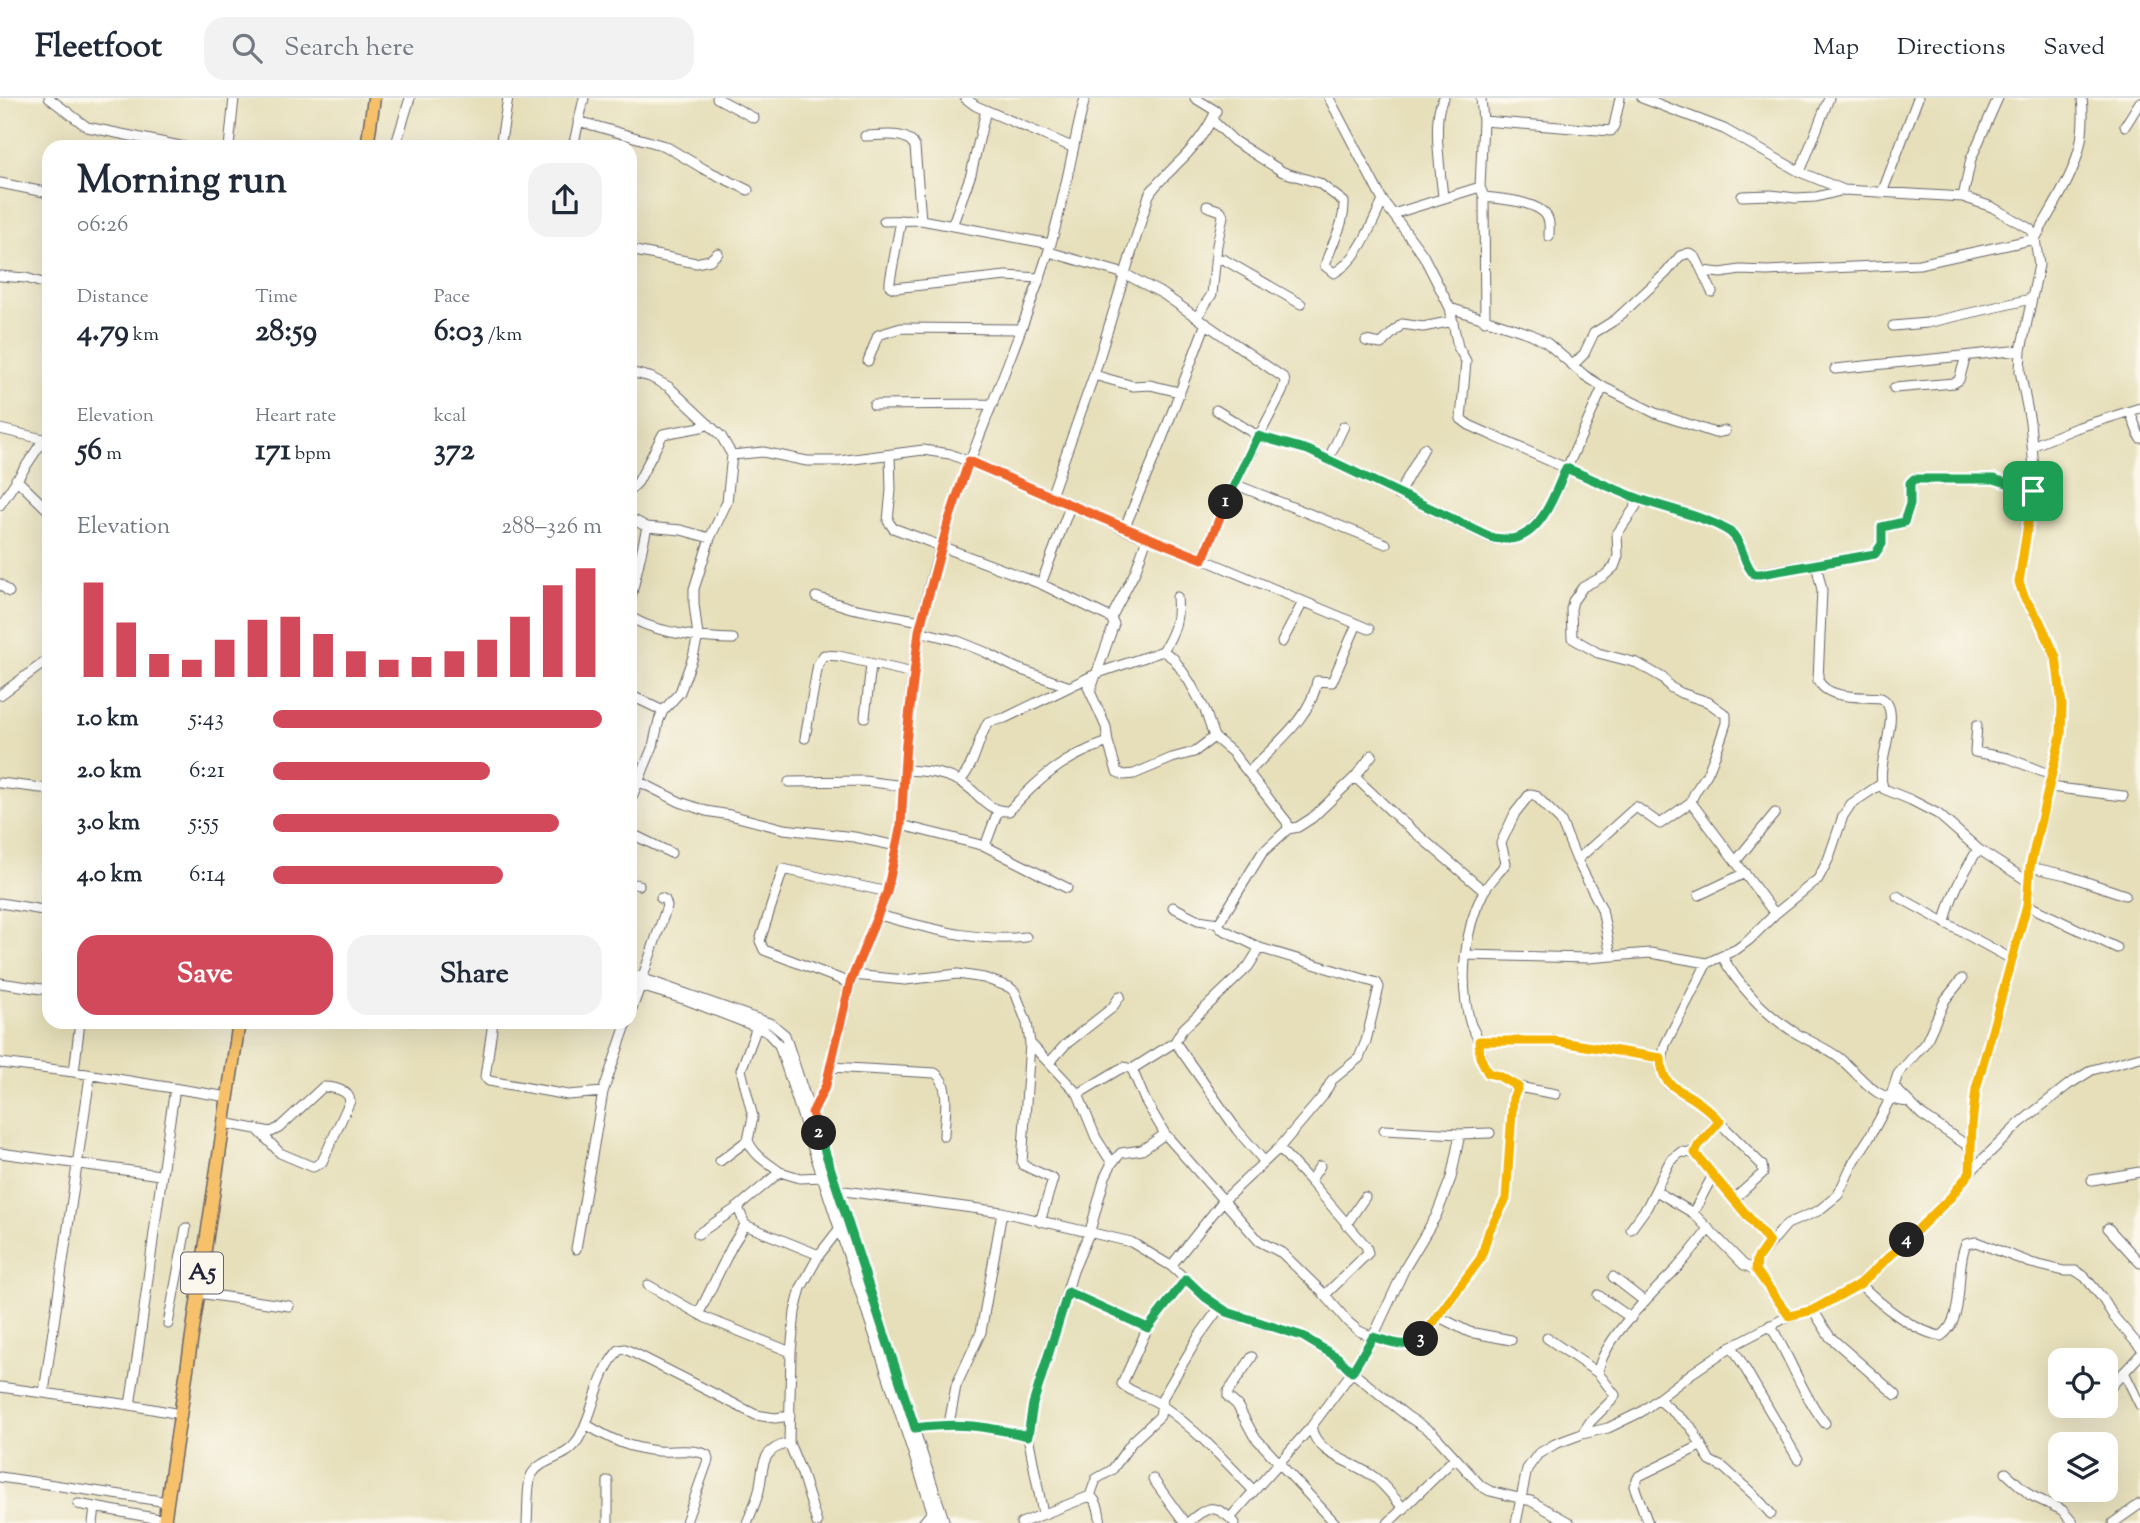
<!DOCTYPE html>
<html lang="en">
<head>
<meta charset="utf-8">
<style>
  body { margin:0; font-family:"Sorts Mill Goudy",serif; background:#f2f2f3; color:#1f2937; height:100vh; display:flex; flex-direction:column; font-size:26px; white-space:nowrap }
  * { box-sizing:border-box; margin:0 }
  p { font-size:23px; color:#747a83 }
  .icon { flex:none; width:38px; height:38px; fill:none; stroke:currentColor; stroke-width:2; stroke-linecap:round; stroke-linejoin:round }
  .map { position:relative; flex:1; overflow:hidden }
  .panel { position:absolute; left:42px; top:42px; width:595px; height:889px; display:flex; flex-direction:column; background:#fff; border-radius:21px; box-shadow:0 7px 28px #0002 }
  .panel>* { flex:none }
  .buttons { position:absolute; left:2048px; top:1250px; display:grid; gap:14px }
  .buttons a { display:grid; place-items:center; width:70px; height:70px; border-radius:14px; background:#fff; box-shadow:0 7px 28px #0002; font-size:35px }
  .pin { position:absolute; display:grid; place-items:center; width:60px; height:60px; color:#fff; margin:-30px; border-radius:14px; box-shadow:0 4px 10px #0006 }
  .km { position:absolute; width:35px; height:35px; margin:-18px; border-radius:50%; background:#222; color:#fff; font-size:19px; line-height:35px; text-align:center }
  .round { display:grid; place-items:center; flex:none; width:74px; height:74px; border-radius:21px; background:#f2f2f3 }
  .overview { display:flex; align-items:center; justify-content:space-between; height:119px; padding:0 35px }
  h1 { font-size:38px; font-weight:700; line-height:52px }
  .stats { display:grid; grid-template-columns:repeat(3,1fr); gap:10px; height:119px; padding:7px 35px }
  .stats div { display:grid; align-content:center }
  .stats b { font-size:30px; font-weight:700 }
  .stats small { font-size:19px; font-weight:400 }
  .stats p { font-size:19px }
  .chart { height:196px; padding:14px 35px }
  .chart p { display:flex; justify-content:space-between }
  .chart svg { width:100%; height:126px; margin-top:7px; stroke:#d1495b; stroke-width:6 }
  .action { display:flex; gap:14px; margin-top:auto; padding:14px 35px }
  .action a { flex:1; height:80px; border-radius:21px; background:#d1495b; color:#fff; font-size:28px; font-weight:700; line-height:80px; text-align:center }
  .action a+a { background:#f2f2f3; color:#1f2937 }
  ul { padding:0 35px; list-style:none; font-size:23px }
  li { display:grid; grid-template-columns:112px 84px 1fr; align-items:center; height:52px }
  li i { height:18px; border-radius:9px; background:#d1495b }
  header { display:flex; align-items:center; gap:42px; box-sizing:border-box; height:98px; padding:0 35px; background:#fff; border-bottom:2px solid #e0e1e3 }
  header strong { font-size:33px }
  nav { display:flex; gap:38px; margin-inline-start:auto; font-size:24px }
  .search { width:490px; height:63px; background:#f2f2f3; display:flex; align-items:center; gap:18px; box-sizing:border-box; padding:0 24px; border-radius:21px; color:#747a83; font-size:26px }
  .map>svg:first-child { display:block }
</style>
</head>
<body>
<header>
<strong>Fleetfoot</strong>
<div class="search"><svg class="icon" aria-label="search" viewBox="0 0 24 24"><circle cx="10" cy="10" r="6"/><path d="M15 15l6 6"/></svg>Search here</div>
<nav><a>Map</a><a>Directions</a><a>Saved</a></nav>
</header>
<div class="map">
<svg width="2140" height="1425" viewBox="0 0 2140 1425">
  <rect width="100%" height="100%" fill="#fbf7ec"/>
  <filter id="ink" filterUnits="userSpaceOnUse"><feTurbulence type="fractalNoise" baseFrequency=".0143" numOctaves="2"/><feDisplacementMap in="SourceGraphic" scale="14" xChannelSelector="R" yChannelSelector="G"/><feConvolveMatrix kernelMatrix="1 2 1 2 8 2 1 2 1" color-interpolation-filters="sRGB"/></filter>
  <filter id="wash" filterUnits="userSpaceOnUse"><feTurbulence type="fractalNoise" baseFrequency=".00686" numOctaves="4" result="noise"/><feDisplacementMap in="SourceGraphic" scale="28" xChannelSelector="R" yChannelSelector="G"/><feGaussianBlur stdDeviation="1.57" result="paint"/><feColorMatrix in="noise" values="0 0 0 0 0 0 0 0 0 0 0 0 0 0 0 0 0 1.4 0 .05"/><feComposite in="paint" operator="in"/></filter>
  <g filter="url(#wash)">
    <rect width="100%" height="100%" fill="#e6dfba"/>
  </g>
  <g filter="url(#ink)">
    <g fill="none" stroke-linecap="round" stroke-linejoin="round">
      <g stroke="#676467" stroke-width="11">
        <path id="minor" d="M49 0 87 29 185 49
          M717 0 754 20
          M965 0 976 8 1072 49
          M1329 0 1383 103 1423 157 1450 210 1458 249 1466 263 1461 321 1469 327C1525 352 1580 377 1636 400 1661 409 1711 420 1731 435 1744 446 1742 465 1754 476L1875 456 1882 446V429L1904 424 1910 406V385L1914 381H1994L2033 393
          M1481 0 1483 23 1480 89 1484 99 1485 223
          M1642 0 1724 31 1800 74 1844 92 1963 99 1992 109 2030 131 2035 141 2039 167 2021 252 2020 273 2030 324 2034 371 2019 484 2024 499 2039 522 2056 559 2061 607V637L2030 769 2027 807 1976 991 1972 1026 1970 1074
          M1212 22 1234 43 1283 74 1319 85 1344 104C1345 128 1331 145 1325 168L1334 175C1360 161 1370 128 1383 103
          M578 23 665 48 704 71 748 92
          M1483 23 1611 33 1614 28 1620 0
          M2125 28 2140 4
          M865 38C881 38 908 32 915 49L921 122
          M229 49 234 0
          M395 49 410 0
          M500 49 508 0
          M573 49 584 0
          M1800 74 1829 0
          M0 85 49 95
          M1882 95 1918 0
          M1742 98 1771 97 1795 100 1816 99 1844 92
          M1443 99C1441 77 1431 16 1444 0
          M1484 99C1499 101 1542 103 1548 121 1550 125 1549 133 1549 138
          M1963 99 1971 61 1998 0
          M1393 116 1480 89
          M901 122 890 183V188L894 190 1006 178 1039 180
          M884 123 921 122 1051 146
          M952 128 971 76 986 12
          M630 152 696 165 710 162 718 155
          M1049 154 1125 176 1163 196 1284 280 1285 285 1282 294 1234 386 1203 461
          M1215 163 1223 161 1301 206
          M1703 173 1721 175 1740 172 1767 173 1919 166 2035 141C2062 91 2089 60 2082 0
          M0 178 26 180 49 187
          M1450 210 1531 236 1547 245 1584 277 1603 289 1655 315 1715 335 1725 333
          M1197 219 1212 196 1217 147 1223 118 1221 113 1207 108
          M1893 228 1927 225 2031 201
          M1366 243 1381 246 1402 226 1423 229 1453 223
          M868 263 878 237 901 230 1020 231
          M1573 267 1584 256 1594 235 1615 222 1666 175 1680 158 1689 155 1696 160 1712 194
          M1835 271 2021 252
          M630 274 650 279 669 289 721 338 732 357 727 404 710 440 694 491V506L698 538 693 559 680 594 663 613 659 622 653 648 630 704
          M1094 277 1133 288 1150 287 1179 294
          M1894 290 1954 285 1959 282 1966 258
          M874 307 993 306
          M1216 312 1258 338 1308 352 1493 441H1514L1528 434 1550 408 1603 289
          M2130 314 2140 340
          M0 331 47 342
          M2032 348 2076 330 2140 310
          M732 357 763 354 807 363H839L923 352 950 356 1071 406 1124 431 1203 461 1369 531
          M890 357 891 392 888 423 893 430 1041 486 1111 520 1114 526 1090 594
          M1328 362 1344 328
          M16 381 49 413
          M1234 386 1386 446
          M630 392 638 384 663 336 701 329 709 326
          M1398 397 1424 350
          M1051 398 1094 277 1149 97C1156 85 1166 78 1175 68 1191 53 1207 33 1216 13L1195 0
          M1636 400V408L1617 436 1618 458 1614 469 1604 478 1583 489 1573 503 1571 511 1572 540 1598 555 1637 565 1663 580 1670 589 1681 595 1708 604 1726 617V625C1721 641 1715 658 1708 674 1703 684 1694 692 1691 704L1775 816
          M0 407 44 341
          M630 420 647 429 681 432 710 440
          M1124 431 1162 341 1206 225
          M1816 466 1822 492 1818 582C1827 602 1862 598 1881 600 1906 612 1872 670 1884 691L1911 702 1938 716 1978 751 2029 784
          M0 486 9 494
          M1041 486 1071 406
          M816 499 851 510 921 523
          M630 504 647 429
          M630 518C649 534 707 541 733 541
          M1111 520 1135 474 1147 440
          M919 533 958 543 985 554 1016 570 1067 588
          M1282 544 1303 504
          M1163 553 1174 561 1189 583 1205 612 1214 639 1232 654 1287 724 1288 731
          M1088 589 1106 629 1108 644 1117 674 1124 677 1134 676 1172 660 1194 654 1214 639
          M0 597 49 561
          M630 597 663 613
          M865 619 871 567
          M1977 627 1975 654 2008 660 2053 678
          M805 640 818 566 824 557 839 558 913 575
          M905 672C923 673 942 674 959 683 978 692 985 714 1009 713 1039 680 1064 659 1108 644
          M1249 674C1273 648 1312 619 1317 583L1332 584 1357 526
          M1355 679 1398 720 1484 793
          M960 683C975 667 977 643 988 624L1005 620 1098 575 1163 553C1175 533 1179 522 1177 499
          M640 684 680 704 706 713 730 717 784 731 854 739 897 748
          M789 684 864 683 904 688
          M0 685 49 691
          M2050 689 2123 698
          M901 727 985 748 1067 790
          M630 735 671 755
          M985 748 998 713
          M1577 762 1636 709 1660 726 1691 704
          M1736 763 1775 715
          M2030 769 2066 777 2125 797
          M630 785 639 787
          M1699 797 1745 775
          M1897 798 2013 862
          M0 805 49 813
          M2027 807 2117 850
          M1173 809 1198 822 1219 825
          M878 817C926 829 976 845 1026 839
          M1219 825 1262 755 1288 731 1298 729 1312 720 1355 679 1372 657
          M1945 825C1950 797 1964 775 1978 751
          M1466 857 1588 860 1650 855 1707 865 1737 851 1749 842 1775 816 1818 781 1828 762 1843 718 1851 706 1881 686
          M1722 858C1738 887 1764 915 1791 932 1806 942 1824 949 1838 959 1864 980 1872 1001 1908 1004
          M1707 865 1665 947 1661 970 1669 987 1698 1003 1762 1067 1763 1075 1734 1101
          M630 876 772 926 785 937 945 1425
          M853 877 888 794 901 727C907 648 909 567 929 490 958 375 1012 268 1048 155 1064 106 1072 50 1085 0
          M642 881 667 808 665 802 661 800
          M0 885 49 892
          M630 885 687 902 757 929 768 935 779 947 936 1425
          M850 885 764 852 760 843 783 771 888 794
          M630 916 640 889
          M493 924 485 979 489 983 568 997 603 994
          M1479 943H1555L1661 960
          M1175 944 1237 1032 1264 1063
          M1030 945 1078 996 1096 1040 1112 1065
          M1050 964 1065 947 1112 910 1120 898
          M0 965 74 974 228 999
          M830 969 935 975C952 986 944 1020 944 1038
          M1132 971 1175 944 1182 932 1248 869 1260 850
          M74 974 80 924
          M1518 989 1499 978 1488 975C1482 964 1481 956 1479 944 1477 937 1472 931 1470 924 1459 884 1464 832 1483 795 1489 784 1499 775 1506 765L1501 745 1515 715 1530 696 1535 697 1561 723 1577 762 1602 811 1611 858
          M1894 989 1922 1017 1971 1050
          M1078 996 1118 972 1124 969 1132 971 1145 1002 1165 1036 1259 1143 1282 1155 1325 1197 1348 1224 1359 1233 1373 1239 1407 1247 1415 1246 1422 1240 1481 1160 1489 1133 1506 1101 1514 993 1518 989 1556 996
          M812 1015 826 987 853 877 905 882 958 876 984 880 1009 889 1015 894 1027 925 1030 945 1022 1065 1023 1067 1053 1081 1040 1124
          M1719 1023 1698 1048 1695 1055C1719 1085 1745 1114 1769 1144
          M224 1025 271 1034 279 1030 323 989C333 989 349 992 350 1003L322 1064 313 1069 280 1055 258 1032
          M1384 1032 1460 1036 1490 1035
          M748 1042C753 1057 768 1065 780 1074
          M1279 1050 1310 1083 1366 1148 1368 1155 1325 1197
          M0 1055 160 1077
          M720 1063 748 1042 753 1019 741 972 757 929
          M2092 1082 2140 1074
          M1310 1083 1320 1068
          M837 1092 1002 1114 1131 1144 1171 1168 1205 1199 1227 1214 1302 1238 1337 1260 1352 1274 1407 1318 1433 1335 1481 1388 1490 1393 1531 1403 1570 1425
          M1656 1093 1693 1115 1744 1167 1756 1172
          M1693 1115 1712 1079
          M1346 1127 1365 1099
          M2108 1130 2140 1165
          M1631 1131 1647 1109 1670 1063 1681 1054 1695 1055
          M698 1136 738 1109
          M576 1151 603 994 627 924
          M819 1157 745 1127 738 1109 780 1074 800 1080 823 1079
          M181 1163 203 1166
          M1171 1168 1223 1103 1279 1050 1323 998 1332 982 1359 960 1366 943 1379 889 1377 885 1260 850 1220 830 1219 825
          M1613 1179 1644 1203
          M1186 1181 1148 1229 1122 1286C1133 1296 1149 1298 1161 1307 1196 1331 1225 1363 1254 1393
          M1860 1186C1880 1206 1913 1233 1941 1238 1967 1221 1954 1170 1966 1146L1976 1144 2031 1165 2064 1173H2076L2085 1179 2103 1201 2114 1219 2140 1249
          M648 1187 706 1220 791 1254
          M1068 1194 1148 1229
          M198 1195 289 1208
          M1598 1197 1631 1220
          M1813 1212 1830 1239 1896 1297
          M699 1215 732 1148 745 1127
          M1437 1218 1469 1234 1511 1242
          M1789 1218 1756 1172 1757 1161 1787 1126 1818 1113 1838 1097 1853 1065 1871 1037 1889 1003 1898 976 1926 944 1945 902 1962 881
          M168 1226 186 1130
          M1770 1227C1790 1259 1802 1296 1825 1325
          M1547 1240 1598 1275
          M1732 1248 1798 1361
          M1252 1259 1228 1294V1299L1237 1307 1254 1338 1335 1425
          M2124 1274 2140 1307
          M0 1289 130 1307C147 1202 157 1096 175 991
          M44 1294 90 978
          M2105 1295 2140 1257
          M1658 1301 1691 1329 1710 1363 1724 1370 1755 1398 1771 1416
          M130 1307 180 1316
          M949 1326 956 1288 981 1234 1002 1114
          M587 1327C612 1342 629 1350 658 1353 674 1354 693 1350 707 1357L708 1362 686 1424
          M1311 1329C1317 1358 1353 1363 1374 1379 1385 1387 1394 1400 1404 1411
          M915 1330C961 1324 984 1328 1028 1338L1033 1306 1073 1173 1090 1133 1105 1079 1112 1065 1121 1055 1142 1052 1165 1036
          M1582 1336 1590 1324 1613 1301 1615 1297 1598 1275C1601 1243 1654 1194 1677 1170 1688 1158 1698 1145 1708 1132
          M1028 1338 1043 1416
          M2006 1375 2030 1397 2062 1412 2073 1425
          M0 1379 168 1404
          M1153 1381 1185 1425
          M608 1383V1425
          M1090 1398 1096 1381 1112 1372 1132 1344 1160 1318 1163 1299 1199 1238 1220 1209
          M78 1406 165 1422
          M1230 1420 1311 1329 1352 1274 1373 1239 1405 1170 1436 1118 1451 1080 1460 1036
          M93 1425 95 1410
          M527 1425C528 1414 527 1384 532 1376 542 1360 565 1361 576 1345 595 1316 595 1278 619 1252L625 1251 636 1256 756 1317 775 1320 790 1318
          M747 1425C751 1415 756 1404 759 1393 764 1369 759 1352 789 1345
          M817 1425 802 1376 789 1345 791 1254 795 1214 801 1190 819 1157 840 1130
          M923 1425 932 1414
          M1021 1425 1090 1398C1099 1404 1099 1415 1101 1425
          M1188 1425C1207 1407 1216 1405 1235 1425
          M1388 1425 1455 1360
          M1516 1425 1527 1371 1538 1356 1555 1346 1582 1336 1608 1330 1641 1314 1692 1275 1732 1248 1789 1218 1813 1212 1860 1186 1951 1099 1970 1074 2020 1025 2068 987 2092 972 2140 959
          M1648 1425 1634 1388 1639 1378 1700 1348
          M2113 1425 2140 1406"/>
      </g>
      <g stroke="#676467" stroke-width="15">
        <path id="highway" d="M367 49 374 0
          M164 1425 239 924"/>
      </g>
      <use href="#minor" stroke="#fff" stroke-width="9"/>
      <use href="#highway" stroke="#f6c16b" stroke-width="12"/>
    </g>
  </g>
  <g fill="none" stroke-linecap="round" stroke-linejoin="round" filter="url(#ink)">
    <g stroke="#fff" stroke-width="14">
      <path id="split-1" d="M1226 404 1258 338 1308 352 1493 440C1500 441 1509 442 1516 440 1543 433 1556 393 1566 370 1590 380 1613 391 1637 400 1663 410 1708 419 1730 434 1744 445 1742 465 1754 476H1761L1875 456 1882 446V429L1904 424 1910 406V385L1914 381H1994L2033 393"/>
    </g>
    <g stroke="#fff" stroke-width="14">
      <path id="split-2" d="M819 1035 812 1015 826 987 850 885 887 794 901 727 906 645 919 533 948 425 969 363C1047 397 1124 431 1203 461L1226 404"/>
    </g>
    <g stroke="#fff" stroke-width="14">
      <path id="split-3" d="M819 1035 915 1330C961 1324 984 1328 1028 1338L1033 1306 1068 1194 1148 1230 1186 1181 1205 1199 1227 1214 1302 1238 1337 1259 1352 1274 1373 1239C1388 1243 1408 1252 1421 1241"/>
    </g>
    <g stroke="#fff" stroke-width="14">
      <path id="split-4" d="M1421 1241 1481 1160 1489 1133 1506 1101 1513 1000 1518 989 1499 978 1488 975 1480 959 1479 943H1555L1661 960C1662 991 1677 988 1698 1004 1706 1009 1713 1017 1720 1023L1698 1048 1695 1055C1719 1085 1745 1114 1769 1144L1757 1161 1756 1172 1789 1218 1813 1212 1860 1186 1907 1142"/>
    </g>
    <g stroke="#fff" stroke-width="14">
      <path id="split-5" d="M1907 1142 1951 1099 1970 1074 1972 1026 1976 991 2027 807 2030 769 2061 637 2062 607 2056 559 2039 522 2024 499 2019 484 2033 393"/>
    </g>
    <use href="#split-1" stroke="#22a559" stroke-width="9"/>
    <use href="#split-2" stroke="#f0652b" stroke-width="9"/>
    <use href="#split-3" stroke="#22a559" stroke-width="9"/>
    <use href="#split-4" stroke="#f5b400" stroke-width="9"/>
    <use href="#split-5" stroke="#f5b400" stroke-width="9"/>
  </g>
  <g text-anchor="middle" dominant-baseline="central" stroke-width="6" stroke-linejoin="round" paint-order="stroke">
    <rect fill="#fbf7ec" stroke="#636270" stroke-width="2" x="181" y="1154.5" width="42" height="41" rx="5"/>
    <g font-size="24" font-weight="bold" fill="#22223b">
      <text x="202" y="1175">A5</text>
    </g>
  </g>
</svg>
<div class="buttons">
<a><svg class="icon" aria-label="locate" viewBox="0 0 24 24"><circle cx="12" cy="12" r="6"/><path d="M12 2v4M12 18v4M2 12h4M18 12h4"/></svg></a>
<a><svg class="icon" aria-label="layers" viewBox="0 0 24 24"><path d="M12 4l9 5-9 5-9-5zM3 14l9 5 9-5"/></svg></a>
</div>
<div class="pin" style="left:2033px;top:393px;background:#1e9e55"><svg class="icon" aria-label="arrive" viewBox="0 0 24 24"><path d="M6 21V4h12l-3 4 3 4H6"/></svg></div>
<b class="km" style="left:1226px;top:404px">1</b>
<b class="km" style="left:819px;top:1035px">2</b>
<b class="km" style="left:1421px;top:1241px">3</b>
<b class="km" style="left:1907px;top:1142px">4</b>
<section class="panel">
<div class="overview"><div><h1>Morning run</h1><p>06:26</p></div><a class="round"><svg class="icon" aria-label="share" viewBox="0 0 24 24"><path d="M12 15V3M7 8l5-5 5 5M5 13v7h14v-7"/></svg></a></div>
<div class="stats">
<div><p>Distance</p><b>4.79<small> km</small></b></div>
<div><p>Time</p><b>28:59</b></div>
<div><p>Pace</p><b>6:03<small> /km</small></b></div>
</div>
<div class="stats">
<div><p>Elevation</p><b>56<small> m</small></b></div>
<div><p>Heart rate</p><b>171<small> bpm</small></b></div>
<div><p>kcal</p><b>372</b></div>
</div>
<div class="chart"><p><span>Elevation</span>288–326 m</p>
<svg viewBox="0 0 160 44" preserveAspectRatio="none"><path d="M5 44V11M15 44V25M25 44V36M35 44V38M45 44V31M55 44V24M65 44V23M75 44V29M85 44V35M95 44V38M105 44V37M115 44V35M125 44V31M135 44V23M145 44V12M155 44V6"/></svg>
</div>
<ul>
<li><b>1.0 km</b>5:43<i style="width:100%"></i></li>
<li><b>2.0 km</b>6:21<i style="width:66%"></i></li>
<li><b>3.0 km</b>5:55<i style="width:87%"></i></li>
<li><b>4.0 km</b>6:14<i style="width:70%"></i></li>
</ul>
<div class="action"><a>Save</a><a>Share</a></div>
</section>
</div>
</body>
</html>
